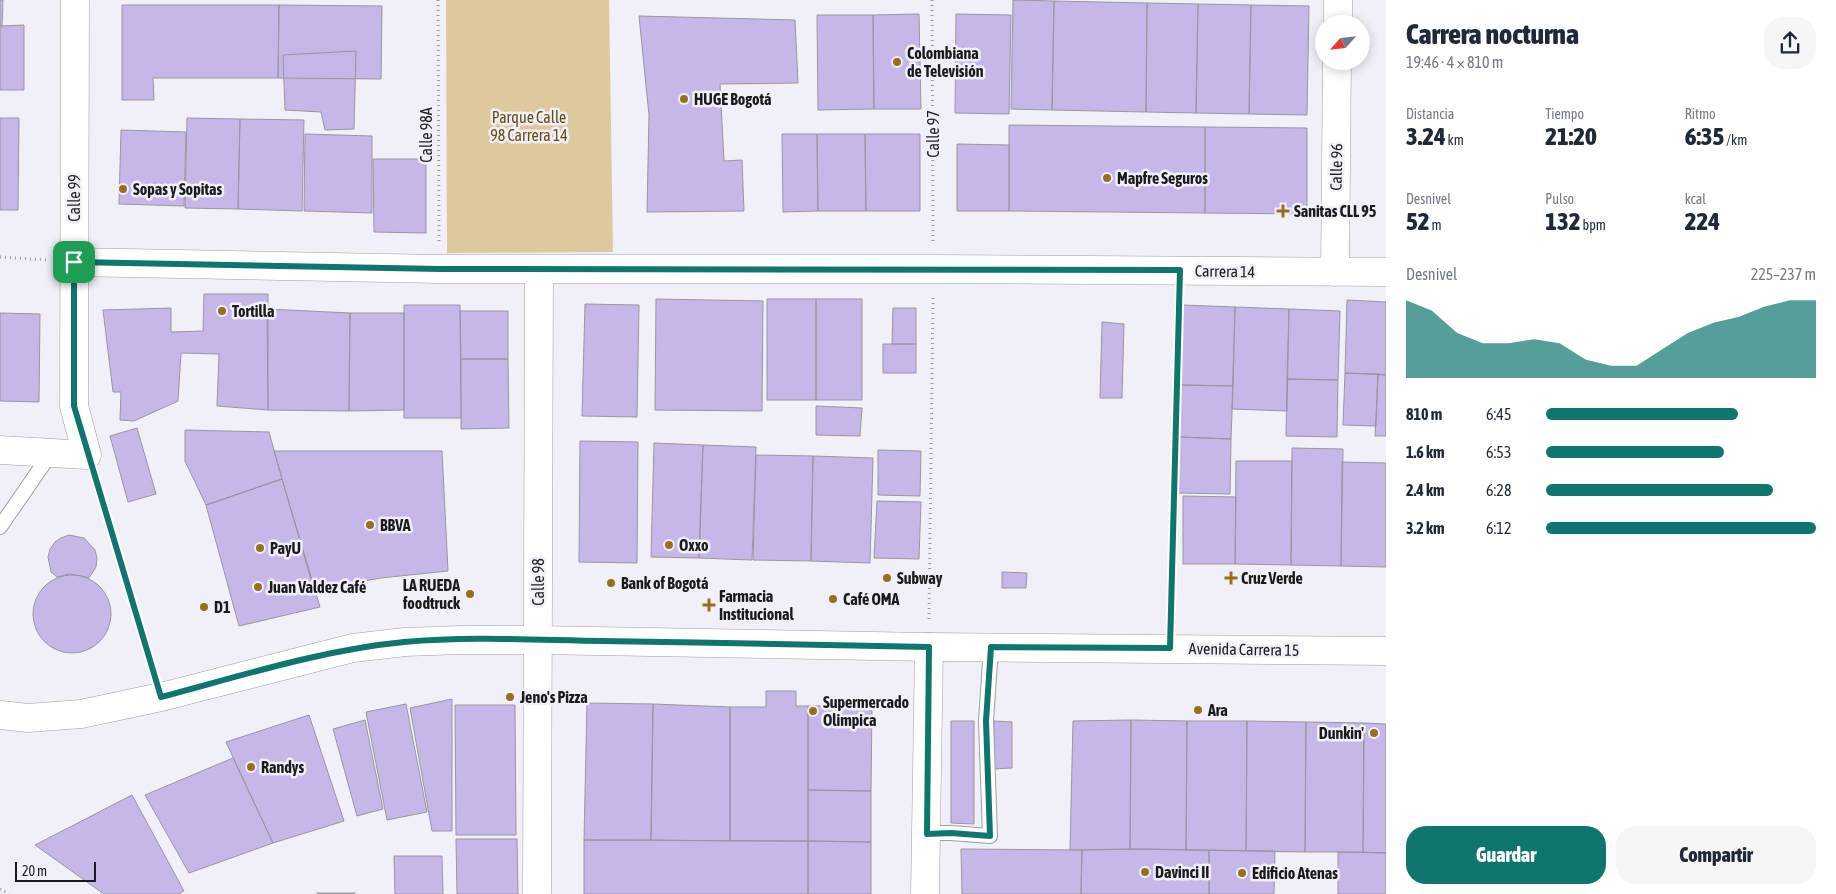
<!DOCTYPE html>
<html lang="es">
<head>
<meta charset="utf-8">
<style>
  body { margin:0; font-family:"Asap Condensed",sans-serif; background:#f6f6f7; color:#1f2937; height:100vh; display:flex; flex-direction:column; font-size:19px; white-space:nowrap }
  * { box-sizing:border-box; margin:0 }
  p { font-size:16px; color:#747a83 }
  .icon { flex:none; width:28px; height:28px; fill:none; stroke:currentColor; stroke-width:2; stroke-linecap:round; stroke-linejoin:round }
  .map { position:relative; flex:1; overflow:hidden }
  .sheet { display:flex; flex-direction:column; background:#fff; width:450px }
  .sheet>* { flex:none }
  .needle { width:32px; rotate:243deg }
  .controls { position:absolute; left:1315px; top:15px; display:grid; gap:10px }
  .controls a { display:grid; place-items:center; width:55px; height:55px; border-radius:50%; background:#fff; box-shadow:0 2px 12px #0003; font-size:25px }
  .scale { position:absolute; left:15px; bottom:12px; width:81px; box-sizing:border-box; padding-left:5px; border:2px solid #1b1a1d; border-top:0; font-size:14px; line-height:18px; white-space:nowrap; color:#1b1a1d; -webkit-text-stroke:4px #f1eff8; paint-order:stroke }
  .pin { position:absolute; display:grid; place-items:center; width:42px; height:42px; color:#fff; margin:-21px; border-radius:10px; box-shadow:0 2px 8px #0006 }
  .round { display:grid; place-items:center; flex:none; width:52px; height:52px; border-radius:20px; background:#f6f6f7 }
  .summary { display:flex; align-items:center; justify-content:space-between; height:85px; padding:0 20px }
  h1 { font-size:28px; font-weight:800; line-height:38px }
  .stats { display:grid; grid-template-columns:repeat(3,1fr); gap:8px; height:85px; padding:5px 20px }
  .stats div { display:grid; align-content:center }
  .stats b { font-size:25px; font-weight:800 }
  .stats small { font-size:14px; font-weight:400 }
  .stats p { font-size:14px }
  .chart { height:140px; padding:10px 20px }
  .chart p { display:flex; justify-content:space-between }
  .chart svg { width:100%; height:90px; margin-top:5px; fill:#0f766e; opacity:.7 }
  .cta { display:flex; gap:10px; margin-top:auto; padding:10px 20px }
  .cta a { flex:1; height:58px; border-radius:20px; background:#0f766e; color:#fff; font-size:20px; font-weight:800; line-height:58px; text-align:center }
  .cta a+a { background:#f6f6f7; color:#1f2937 }
  ul { padding:0 20px; list-style:none; font-size:16px }
  li { display:grid; grid-template-columns:80px 60px 1fr; align-items:center; height:38px }
  li i { height:12px; border-radius:6px; background:#0f766e }
  main { display:flex; flex:1; min-height:0 }
  .map>svg:first-child { display:block }
</style>
</head>
<body>
<main>
<div class="map">
<svg width="1386" height="894" viewBox="0 0 1386 894">
  <rect width="100%" height="100%" fill="#f1eff8"/>
  <path fill="#dec99f" d="M446 0H609L613 252 447 253Z"/>
  <path fill="#c7b7e9" stroke="#99969f" d="M0 0H3L2 26H0Z
    M1013 0 1054 1 1052 110 1011 109Z
    M1054 1 1147 3 1146 112 1052 110Z
    M1147 3 1198 4 1196 113 1146 112Z
    M1198 4 1251 5 1249 114 1196 113Z
    M122 5H279L278 78H153L154 100H122Z
    M279 5 382 6 381 79 278 78Z
    M1251 5 1309 6 1307 115 1249 114Z
    M919 14 921 109H874L873 15Z
    M956 14 1011 15 1009 114 955 113Z
    M817 15H873L874 109 818 110Z
    M639 16 795 20 798 83 720 84 724 161 742 160 744 211 647 212 649 115Z
    M24 25V90H0V26Z
    M356 51 354 129 325 130 321 112 285 110 283 55Z
    M0 118H19L18 210H0Z
    M187 118 240 119 238 209 185 208Z
    M240 119 304 120 302 211 238 209Z
    M1009 125 1205 127V213L1009 211Z
    M1205 127 1307 128V214L1205 213Z
    M121 130 186 132 184 206 119 204Z
    M305 134 372 136V213L304 211Z
    M782 134H817L818 211 783 212Z
    M817 134H865L866 211H818Z
    M865 134H920V211H866Z
    M957 144 1009 145V211H957Z
    M373 159H426V233L374 232Z
    M204 294H268V410L217 406 219 354 181 353 178 401 134 421 120 420 121 392H113L103 310 171 308V332L203 331Z
    M656 299 763 301 762 411 655 410Z
    M767 299H816V400H767Z
    M816 299H862V400H816Z
    M1347 300 1386 302V375L1345 373Z
    M585 304 639 305 637 417 582 416Z
    M404 305H460L461 418H404Z
    M1183 305 1235 307 1233 386 1181 385Z
    M1235 307 1289 309 1287 411 1232 409Z
    M893 308H916V344H892Z
    M267 309 350 313 349 411 268 410Z
    M1289 309 1340 311 1338 380 1287 379Z
    M460 311H508V359H461Z
    M0 313 40 314 39 402 0 401Z
    M350 313H404V410L349 411Z
    M1102 322 1124 324 1122 398H1100Z
    M883 344H916V373H883Z
    M461 359H508L509 428 461 429Z
    M1345 373 1378 374 1376 426 1343 425Z
    M1378 374 1386 375V436H1375Z
    M1287 379 1338 380 1337 437 1286 436Z
    M1181 385 1233 386 1231 439 1179 437Z
    M816 406 862 408 860 436 816 435Z
    M137 428 156 494 128 502 110 436Z
    M185 430 269 432 282 479 206 505 185 461Z
    M1179 437 1231 439 1230 494 1178 493Z
    M580 441 638 442 637 563 579 562Z
    M654 443 703 445 699 558 651 557Z
    M703 445 756 447 752 560 699 558Z
    M1292 448 1343 449 1341 566 1291 565Z
    M878 450 921 451 920 496 878 495Z
    M274 451H442L448 571 381 578 314 590Z
    M756 455 813 456 811 561 753 560Z
    M813 456 873 458 870 563 811 561Z
    M1236 461H1292L1291 565 1235 564Z
    M1342 462 1386 463V567L1341 566Z
    M282 479 320 607 239 626 206 505Z
    M1183 496 1236 497 1235 564H1183Z
    M877 501 921 502 919 559 874 558Z
    M69 535 84 538 95 550 97 558 96 567 89 578 82 576 69 574 57 577 51 572 48 557 50 549 55 542 61 538Z
    M1002 572 1027 573 1026 588H1002Z
    M33 614a39 39 0 1 1 78 0a39 39 0 1 1-78 0Z
    M766 691H796V706H808V841H730V707H766Z
    M452 699V831H432L410 708Z
    M587 703 653 704 651 840H584Z
    M406 704 427 812 387 820 366 712Z
    M653 704 730 707V841L651 840Z
    M455 705H515L516 835H456Z
    M808 706H872L871 791 808 790Z
    M309 715 344 821 273 843 226 742Z
    M365 720 383 809 357 816 333 729Z
    M1131 720 1187 721 1186 850 1130 849Z
    M1131 720 1130 849 1070 850 1073 721Z
    M951 721H974V824L951 823Z
    M994 721 1012 722V768L993 769Z
    M1187 721H1247L1246 851 1186 850Z
    M1247 721 1306 722 1305 852 1246 851Z
    M1306 722 1364 723 1363 852H1305Z
    M1364 723 1386 724V853L1363 852Z
    M233 758 273 843 189 873 145 795Z
    M808 790 871 791V842L808 841Z
    M132 795 184 891 178 894H104L35 845Z
    M456 839H517L518 894H457Z
    M584 840 808 841V894H584Z
    M808 841 871 842V894H808Z
    M961 849 1082 850 1081 894H962Z
    M1146 849 1209 850V894H1081L1082 850Z
    M1209 850 1275 851 1274 894H1209Z
    M1338 852 1386 853V894H1338Z
    M394 856H442L443 894H395Z
    M317 893H355V894H317Z"/>
  <g fill="none" stroke-linecap="round" stroke-linejoin="round">
    <g stroke="#9f9da5" stroke-width="16">
      <path id="service" d="M0 527 51 453
        M927 833H951L990 836 986 721 991 647"/>
    </g>
    <g stroke="#9f9da5" stroke-width="29">
      <path id="minor" d="M1338 24V0
        M74 262 439 269H933L1386 272
        M1335 272 1337 61
        M0 450 87 455 74 406 75 0
        M537 894 539 270
        M925 894 929 647"/>
    </g>
    <g stroke="#9f9da5" stroke-width="29">
      <path id="secondary" d="M0 715 28 718 81 714 161 697 353 648 405 642 462 640H537L929 647 1386 651"/>
    </g>
    <path stroke="#9c9aa1" stroke-width="3" stroke-dasharray="1 4" stroke-linecap="butt" d="M438 0 439 243
      M932 0 933 242
      M0 257 47 260
      M95 480 154 670
      M929 619 933 296
      M1170 622 1179 299
      M0 889 9 894"/>
    <use href="#service" stroke="#fff" stroke-width="14"/>
    <use href="#minor" stroke="#fff" stroke-width="28"/>
    <use href="#secondary" stroke="#fff" stroke-width="28"/>
  </g>
  <g fill="none" stroke-linecap="round" stroke-linejoin="round">
    <g stroke="#fff" stroke-width="10">
      <path id="route" d="M74 262 440 269 1180 270 1170 648 991 647 986 721 990 836 951 833 927 834 929 647C820 644 711 643 602 641 536 640 469 636 404 642 321 650 241 676 161 697L74 406Z"/>
    </g>
    <use href="#route" stroke="#0f766e" stroke-width="6"/>
  </g>
  <g fill="#96711b" stroke="#f1eff8" stroke-width="2">
    <circle cx="897" cy="62" r="5"/>
    <circle cx="684" cy="99" r="5"/>
    <circle cx="1107" cy="178" r="5"/>
    <circle cx="123" cy="189" r="5"/>
    <path d="M1280.5 203.5h5v5h5v5h-5v5h-5v-5h-5v-5h5z"/>
    <circle cx="222" cy="311" r="5"/>
    <circle cx="370" cy="525" r="5"/>
    <circle cx="669" cy="545" r="5"/>
    <circle cx="260" cy="548" r="5"/>
    <circle cx="887" cy="578" r="5"/>
    <path d="M1228.5 570.5h5v5h5v5h-5v5h-5v-5h-5v-5h5z"/>
    <circle cx="611" cy="583" r="5"/>
    <circle cx="258" cy="587" r="5"/>
    <circle cx="470" cy="594" r="5"/>
    <circle cx="833" cy="599" r="5"/>
    <path d="M706.5 597.5h5v5h5v5h-5v5h-5v-5h-5v-5h5z"/>
    <circle cx="204" cy="607" r="5"/>
    <circle cx="510" cy="697" r="5"/>
    <circle cx="1198" cy="710" r="5"/>
    <circle cx="813" cy="711" r="5"/>
    <circle cx="1374" cy="733" r="5"/>
    <circle cx="251" cy="767" r="5"/>
    <circle cx="1145" cy="872" r="5"/>
    <circle cx="1242" cy="873" r="5"/>
  </g>
  <g text-anchor="middle" dominant-baseline="central" stroke-width="5" stroke-linejoin="round" paint-order="stroke">
    <g font-size="16" font-weight="bold" fill="#1b1a1d" stroke="#f1eff8" text-anchor="start">
      <text x="907" y="53">Colombiana<tspan x="907" dy="18">de Televisión</tspan></text>
      <text x="694" y="99">HUGE Bogotá</text>
      <text x="1117" y="178">Mapfre Seguros</text>
      <text x="133" y="189">Sopas y Sopitas</text>
      <text x="1294" y="211">Sanitas CLL 95</text>
      <text x="232" y="311">Tortilla</text>
      <text x="380" y="525">BBVA</text>
      <text x="679" y="545">Oxxo</text>
      <text x="270" y="548">PayU</text>
      <text x="897" y="578">Subway</text>
      <text x="1241" y="578">Cruz Verde</text>
      <text x="621" y="583">Bank of Bogotá</text>
      <text x="460" y="585" text-anchor="end">LA RUEDA<tspan x="460" dy="18">foodtruck</tspan></text>
      <text x="268" y="587">Juan Valdez Café</text>
      <text x="719" y="596">Farmacia<tspan x="719" dy="18">Institucional</tspan></text>
      <text x="843" y="599">Café OMA</text>
      <text x="214" y="607">D1</text>
      <text x="520" y="697">Jeno's Pizza</text>
      <text x="823" y="702">Supermercado<tspan x="823" dy="18">Olimpica</tspan></text>
      <text x="1208" y="710">Ara</text>
      <text x="1364" y="733" text-anchor="end">Dunkin'</text>
      <text x="261" y="767">Randys</text>
      <text x="1155" y="872">Davinci II</text>
      <text x="1252" y="873">Edificio Atenas</text>
    </g>
    <g font-size="16" fill="#664c10" stroke="#f1eff8">
      <text x="529" y="117">Parque Calle<tspan x="529" dy="18">98 Carrera 14</tspan></text>
    </g>
    <g font-size="16" fill="#1b1a1d" stroke="#f1eff8">
      <text transform="translate(933 134) rotate(-90)">Calle 97</text>
      <text transform="translate(426 135) rotate(-90)">Calle 98A</text>
      <text transform="translate(1336 167) rotate(-89)">Calle 96</text>
      <text transform="translate(74 198) rotate(-90)">Calle 99</text>
      <text transform="translate(1225 271) rotate(1)">Carrera 14</text>
      <text transform="translate(538 582) rotate(-90)">Calle 98</text>
      <text transform="translate(1244 649) rotate(1)">Avenida Carrera 15</text>
    </g>
  </g>
</svg>
<div class="controls">
<a><svg class="needle" viewBox="-14 -14 28 28"><path d="M0-13l5 13h-10z" fill="#e53935"/><path d="M0 13l5-13h-10z" fill="#747a83"/></svg></a>
</div>
<div class="scale">20 m</div>
<div class="pin" style="left:74px;top:262px;background:#1e9e55"><svg class="icon" aria-label="arrive" viewBox="0 0 24 24"><path d="M6 21V4h12l-3 4 3 4H6"/></svg></div>
</div>
<section class="sheet">
<div class="summary"><div><h1>Carrera nocturna</h1><p>19:46 · 4 × 810 m</p></div><a class="round"><svg class="icon" aria-label="share" viewBox="0 0 24 24"><path d="M12 15V3M7 8l5-5 5 5M5 13v7h14v-7"/></svg></a></div>
<div class="stats">
<div><p>Distancia</p><b>3.24<small> km</small></b></div>
<div><p>Tiempo</p><b>21:20</b></div>
<div><p>Ritmo</p><b>6:35<small> /km</small></b></div>
</div>
<div class="stats">
<div><p>Desnivel</p><b>52<small> m</small></b></div>
<div><p>Pulso</p><b>132<small> bpm</small></b></div>
<div><p>kcal</p><b>224</b></div>
</div>
<div class="chart"><p><span>Desnivel</span>225–237 m</p>
<svg viewBox="0 0 160 44" preserveAspectRatio="none"><path d="M0 44V6L10 11L20 22L30 27L40 27L50 25L60 27L70 35L80 38L90 38L100 30L110 22L120 17L130 14L140 9L150 6L160 6V44z"/></svg>
</div>
<ul>
<li><b>810 m</b>6:45<i style="width:71%"></i></li>
<li><b>1.6 km</b>6:53<i style="width:66%"></i></li>
<li><b>2.4 km</b>6:28<i style="width:84%"></i></li>
<li><b>3.2 km</b>6:12<i style="width:100%"></i></li>
</ul>
<div class="cta"><a>Guardar</a><a>Compartir</a></div>
</section>
</main>
</body>
</html>
